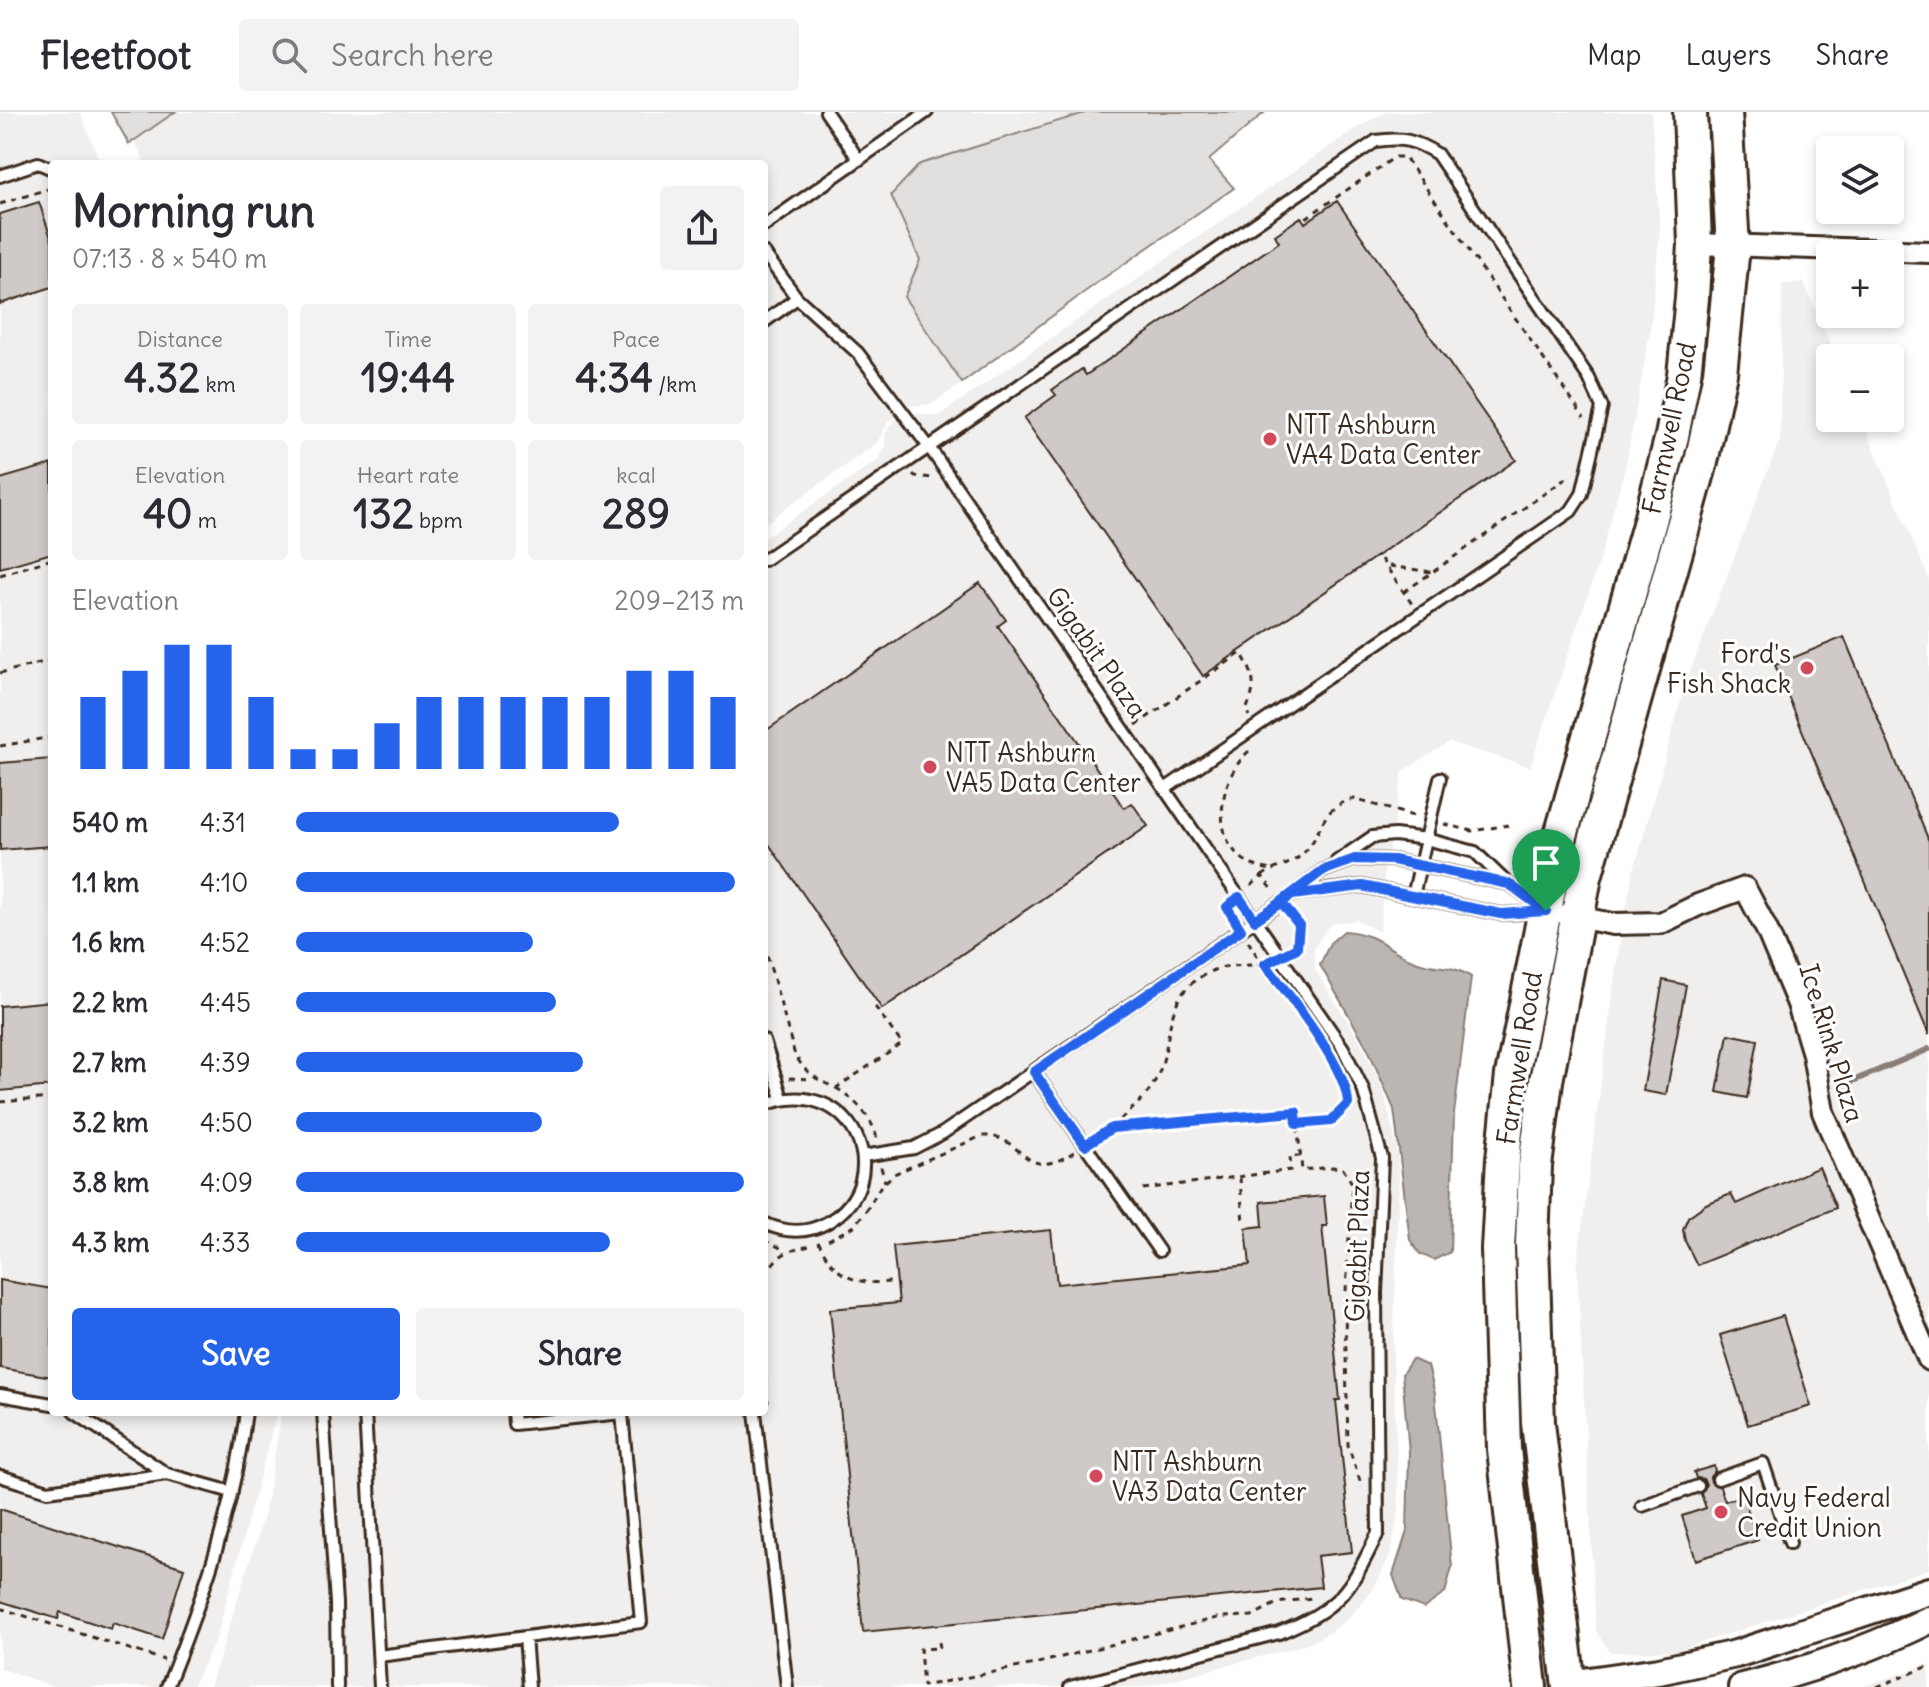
<!DOCTYPE html>
<html lang="en">
<head>
<meta charset="utf-8">
<style>
  body { margin:0; font-family:Delius,sans-serif; background:#f2f2f3; color:#2b2b33; height:100vh; display:flex; flex-direction:column; font-size:30px; white-space:nowrap }
  * { box-sizing:border-box; margin:0 }
  p { font-size:26px; color:#7c7c81 }
  .icon { flex:none; width:44px; height:44px; fill:none; stroke:currentColor; stroke-width:2; stroke-linecap:round; stroke-linejoin:round }
  .map { position:relative; flex:1; overflow:hidden }
  .sheet { position:absolute; left:48px; top:48px; width:720px; height:1256px; display:flex; flex-direction:column; background:#fff; border-radius:8px; box-shadow:0 4px 12px #0003 }
  .sheet>* { flex:none }
  .controls { position:absolute; left:1816px; top:24px; display:grid; gap:16px }
  .controls a { display:grid; place-items:center; width:88px; height:88px; border-radius:8px; background:#fff; box-shadow:0 4px 12px #0003; font-size:40px }
  .pin { position:absolute; display:grid; place-items:center; width:68px; height:68px; color:#fff; margin:-82px -34px; border-radius:50% 50% 50% 0; rotate:-45deg; box-shadow:0 0 8px #0007 }
  .pin .icon { rotate:45deg }
  .round { display:grid; place-items:center; flex:none; width:84px; height:84px; border-radius:8px; background:#f2f2f3 }
  .summary { display:flex; align-items:center; justify-content:space-between; height:136px; padding:0 24px }
  h1 { font-size:44px; font-weight:700; line-height:60px }
  .stats { display:grid; grid-template-columns:repeat(3,1fr); gap:12px; height:136px; padding:8px 24px }
  .stats div { display:grid; align-content:center; border-radius:8px; background:#f2f2f3; text-align:center }
  .stats b { font-size:40px; font-weight:700 }
  .stats small { font-size:22px; font-weight:400 }
  .stats p { font-size:22px }
  .chart { height:224px; padding:16px 24px }
  .chart p { display:flex; justify-content:space-between }
  .chart svg { width:100%; height:144px; margin-top:8px; stroke:#2563eb; stroke-width:6 }
  .cta { display:flex; gap:16px; margin-top:auto; padding:16px 24px }
  .cta a { flex:1; height:92px; border-radius:8px; background:#2563eb; color:#fff; font-size:32px; font-weight:700; line-height:92px; text-align:center }
  .cta a+a { background:#f2f2f3; color:#2b2b33 }
  ul { padding:0 24px; list-style:none; font-size:26px }
  li { display:grid; grid-template-columns:128px 96px 1fr; align-items:center; height:60px }
  li i { height:20px; border-radius:10px; background:#2563eb }
  header { display:flex; align-items:center; gap:48px; box-sizing:border-box; height:112px; padding:0 40px; background:#fff; border-bottom:2px solid #e1e1e2 }
  header strong { font-size:38px }
  nav { display:flex; gap:44px; margin-inline-start:auto; font-size:28px }
  .search { width:560px; height:72px; background:#f2f2f3; display:flex; align-items:center; gap:20px; box-sizing:border-box; padding:0 28px; border-radius:8px; color:#7c7c81; font-size:30px }
  .map>svg:first-child { display:block }
</style>
</head>
<body>
<header>
<strong>Fleetfoot</strong>
<div class="search"><svg class="icon" aria-label="search" viewBox="0 0 24 24"><circle cx="10" cy="10" r="6"/><path d="M15 15l6 6"/></svg>Search here</div>
<nav><a>Map</a><a>Layers</a><a>Share</a></nav>
</header>
<div class="map">
<svg width="1929" height="1575" viewBox="0 0 1929 1575">
  <rect width="100%" height="100%" fill="#fff"/>
  <filter id="ink" filterUnits="userSpaceOnUse"><feTurbulence type="fractalNoise" baseFrequency=".0125" numOctaves="2"/><feDisplacementMap in="SourceGraphic" scale="16" xChannelSelector="R" yChannelSelector="G"/><feConvolveMatrix kernelMatrix="1 2 1 2 8 2 1 2 1" color-interpolation-filters="sRGB"/></filter>
  <g filter="url(#ink)">
    <path fill="#f1efee" d="M0 0H80L101 52H52V1300H277L216 1527 192 1575H54L0 1556Z
      M114 0H1088L920 148 904 185 962 271 932 292 911 294 888 310 877 331 764 412V52H145L140 38Z
      M1386 0H1651L1660 117 1650 220 1626 352 1601 444 1530 655 1449 630 1403 659 1389 739H1386L1380 820 1357 808 1335 811 1327 816 1314 836 1316 859 1360 929 1383 976 1397 1037 1399 1063 1393 1246 1399 1400 1390 1444 1373 1478 1350 1505 1332 1519 1313 1529 1294 1536 1144 1575H210L264 1404 282 1300H764V426L878 348 885 335V323L889 314 902 303 912 301 938 304 1358 15Z
      M1804 171 1836 246H1830V306H1861L1929 467V1457L1675 1539 1610 1540 1596 1519 1577 1154 1617 849 1632 765 1686 570 1780 327 1782 172Z
      M1929 1552V1575H1861Z"/>
    <path fill="#e2e0de" stroke="#8e857e" stroke-width="2" d="M111 0H175L129 32Z
      M1088 0H1265L1209 48 1234 76 1098 170 962 271 904 185 920 148 891 83 920 52Z"/>
    <path fill="#bcb6b3" stroke="#887e77" stroke-width="2" d="M1344 819C1381 822 1386 838 1415 849 1434 857 1454 852 1471 865L1454 1002 1450 1140 1434 1148 1420 1142 1410 1128 1394 997 1368 937 1320 853 1330 831Z
      M1412 1247 1428 1254 1435 1282 1452 1455 1445 1481 1424 1496 1402 1488 1393 1463 1407 1419 1409 1340 1402 1262Z"/>
    <g fill="none" stroke-linecap="round" stroke-linejoin="round">
      <path stroke="#887e77" stroke-width="6" d="M1841 974 1929 937"/>
    </g>
    <path fill="#cfcac7" stroke="#3b2a1e" stroke-width="2" d="M1337 89 1516 348 1203 564 1024 306 1056 283 1052 278 1082 257 1086 263 1279 130 1275 123 1301 105 1305 111Z
      M39 90 52 129V175L0 192V102Z
      M52 352V441L0 456V367Z
      M980 471 1006 508 998 514 1124 696 1132 691 1148 714 882 897 764 725V620Z
      M1844 525 1929 729V923L1775 553Z
      M52 647V734L0 738V651Z
      M1663 868 1686 873 1666 983 1643 979Z
      M52 889V974L0 979V894Z
      M1728 922 1758 928 1747 986 1717 980Z
      M1819 1055 1836 1096 1697 1153 1685 1129 1683 1117 1688 1105 1706 1092 1731 1082 1736 1092Z
      M1324 1084 1327 1114H1322L1340 1288H1336L1352 1440 1317 1444 1321 1475 863 1520 830 1197 899 1191 893 1134 1051 1118 1057 1172 1250 1153 1246 1116 1263 1114 1261 1090Z
      M0 1168 52 1177V1265L0 1256Z
      M1783 1204 1811 1294 1748 1313 1720 1223Z
      M1714 1354 1715 1359 1710 1365 1711 1370 1720 1375 1725 1389 1743 1384 1758 1428 1696 1448 1682 1404 1706 1396 1701 1382 1706 1372 1703 1367 1696 1366 1694 1360Z
      M0 1397 184 1456 162 1527 113 1511 111 1517 60 1500 58 1507 0 1489Z"/>
    <g fill="none" stroke-linecap="round" stroke-linejoin="round">
      <g stroke="#3b2a1e" stroke-width="16">
        <path id="service" d="M826 0 859 48
          M0 64 38 51 52 57
          M764 114 927 0
          M764 141 797 186
          M764 210 797 186 858 241 929 335 1343 936 1363 977 1382 1046 1376 1181 1378 1421C1350 1479 1340 1496 1279 1521L1070 1575
          M764 448 1376 29C1401 25 1415 28 1437 42L1589 266 1602 295 1582 382 1571 399 1165 677
          M1337 749 1372 725 1395 723 1426 727 1475 740 1507 771
          M1294 782 1362 774 1501 802 1539 800
          M1413 784 1440 666
          M764 929 782 986
          M1034 960 1159 1139
          M764 993C852 959 900 1068 828 1110 808 1122 785 1121 764 1111
          M863 1044 914 1036 943 1021 1292 783 1322 759 1355 747 1393 748 1509 772 1542 795
          M0 1283 52 1292
          M323 1300 336 1491 337 1575
          M365 1300 380 1575
          M755 1300 787 1575
          M167 1362 232 1380
          M0 1364 48 1379 167 1362 74 1300
          M1718 1367 1763 1351 1790 1431
          M1642 1394 1698 1374
          M525 1525 529 1575
          M379 1544 641 1510 622 1301 514 1312 513 1300
          M167 1575C203 1486 234 1396 246 1300"/>
      </g>
      <g stroke="#3b2a1e" stroke-width="26">
        <path id="minor" d="M1695 132 1929 140
          M1566 803 1613 812 1661 811 1698 793 1745 776 1767 818 1798 892 1813 942 1823 1000 1929 1248"/>
      </g>
      <g stroke="#3b2a1e" stroke-width="32">
        <path id="tertiary" d="M1568 1572 1659 1559 1736 1542 1929 1479
          M1742 1575C1807 1559 1869 1538 1929 1508"/>
      </g>
      <g stroke="#3b2a1e" stroke-width="38">
        <path id="primary" d="M1530 1575 1504 1337 1498 1137 1503 1047 1512 963 1557 738 1650 409 1672 324 1684 263 1692 186 1695 132 1690 0
          M1569 1575 1538 1311 1532 1131 1535 1054 1546 969 1585 765 1701 350 1720 261 1733 135 1725 0"/>
      </g>
      <path stroke="#3b2a1e" stroke-width="3" stroke-dasharray="6 6" stroke-linecap="butt" d="M0 92 51 76
        M1306 106 1395 45H1405L1584 306
        M913 362 915 364 932 366
        M1381 447 1412 492
        M1389 454 1432 460
        M0 463 52 447
        M1404 480 1571 363
        M0 561 52 548
        M1136 613 1241 541C1255 563 1257 575 1246 598L1249 604
        M0 634 52 625
        M1249 639C1220 665 1208 726 1247 750 1254 755 1263 756 1271 758
        M1444 712 1472 719 1509 713
        M1262 764C1274 755 1289 754 1300 744 1325 724 1316 696 1354 687L1417 705
        M1251 774 1262 764 1273 778
        M1289 800 1299 813 1297 836 1292 838
        M1248 829 1262 852
        M764 832 794 940C803 960 817 968 836 976L902 932 873 892
        M789 966 813 967
        M836 976C854 986 874 1007 877 1028
        M0 990 52 986
        M1297 1012 1331 1009 1348 992V983
        M1112 1016C1128 999 1145 989 1156 967 1177 925 1158 882 1214 858 1231 851 1250 855 1268 851
        M1098 1025 1112 1016 1296 1000 1302 1058 1333 1055 1343 1057 1352 1071 1345 1197 1348 1333 1362 1375
        M881 1055 885 1070
        M1240 1065 1243 1112
        M1143 1077 1291 1058 1290 1044H1301
        M828 1128 853 1115 868 1096 880 1075 894 1062 982 1024C1024 1021 1022 1074 1074 1040
        M764 1129 779 1135 784 1141
        M817 1132 819 1131C835 1165 855 1173 890 1170
        M764 1175C770 1146 781 1140 810 1134
        M764 1251 768 1291
        M0 1496 164 1548
        M939 1530 940 1536 920 1537 923 1574 1030 1553 1221 1505 1252 1504 1277 1491 1312 1486
        M1877 1575 1929 1554"/>
      <use href="#service" stroke="#fff" stroke-width="10"/>
      <use href="#minor" stroke="#fff" stroke-width="20"/>
      <use href="#tertiary" stroke="#fff" stroke-width="26"/>
      <use href="#primary" stroke="#fff" stroke-width="32"/>
    </g>
  </g>
  <g fill="none" stroke-linecap="round" stroke-linejoin="round" filter="url(#ink)">
    <g stroke="#fff" stroke-width="16">
      <path id="route" d="M1546 799 1501 802 1362 774 1292 783 1255 808 1239 785 1227 795 1241 818 1034 960 1085 1033 1112 1016 1296 1000 1297 1012 1331 1009 1348 992C1348 956 1288 882 1265 852L1297 836 1299 813 1281 790 1322 759 1355 747 1393 748 1509 772 1546 799"/>
    </g>
    <use href="#route" stroke="#2563eb" stroke-width="10"/>
  </g>
  <g fill="#d1495b" stroke="#fff" stroke-width="3">
    <circle cx="1270" cy="327" r="8"/>
    <circle cx="1807" cy="556" r="8"/>
    <circle cx="930" cy="655" r="8"/>
    <circle cx="1096" cy="1364" r="8"/>
    <circle cx="1721" cy="1400" r="8"/>
  </g>
  <g text-anchor="middle" dominant-baseline="central" stroke-width="6" stroke-linejoin="round" paint-order="stroke">
    <g font-size="26" fill="#3b2a1e" stroke="#fff" text-anchor="start">
      <text x="1286" y="312">NTT Ashburn<tspan x="1286" dy="30">VA4 Data Center</tspan></text>
      <text x="1791" y="541" text-anchor="end">Ford's<tspan x="1791" dy="30">Fish Shack</tspan></text>
      <text x="946" y="640">NTT Ashburn<tspan x="946" dy="30">VA5 Data Center</tspan></text>
      <text x="1112" y="1349">NTT Ashburn<tspan x="1112" dy="30">VA3 Data Center</tspan></text>
      <text x="1737" y="1385">Navy Federal<tspan x="1737" dy="30">Credit Union</tspan></text>
    </g>
    <g font-size="26" fill="#3b2a1e" stroke="#fff">
      <text transform="translate(1669 316) rotate(-78)">Farmwell Road</text>
      <text transform="translate(1097 540) rotate(55)">Gigabit Plaza</text>
      <text transform="translate(1832 931) rotate(73)">Ice Rink Plaza</text>
      <text transform="translate(1519 946) rotate(-81)">Farmwell Road</text>
      <text transform="translate(1357 1134) rotate(-88)">Gigabit Plaza</text>
    </g>
  </g>
</svg>
<div class="controls">
<a><svg class="icon" aria-label="layers" viewBox="0 0 24 24"><path d="M12 4l9 5-9 5-9-5zM3 14l9 5 9-5"/></svg></a>
<a>+</a>
<a>−</a>
</div>
<div class="pin" style="left:1546px;top:799px;background:#1e9e55"><svg class="icon" aria-label="arrive" viewBox="0 0 24 24"><path d="M6 21V4h12l-3 4 3 4H6"/></svg></div>
<section class="sheet">
<div class="summary"><div><h1>Morning run</h1><p>07:13 · 8 × 540 m</p></div><a class="round"><svg class="icon" aria-label="share" viewBox="0 0 24 24"><path d="M12 15V3M7 8l5-5 5 5M5 13v7h14v-7"/></svg></a></div>
<div class="stats">
<div><p>Distance</p><b>4.32<small> km</small></b></div>
<div><p>Time</p><b>19:44</b></div>
<div><p>Pace</p><b>4:34<small> /km</small></b></div>
</div>
<div class="stats">
<div><p>Elevation</p><b>40<small> m</small></b></div>
<div><p>Heart rate</p><b>132<small> bpm</small></b></div>
<div><p>kcal</p><b>289</b></div>
</div>
<div class="chart"><p><span>Elevation</span>209–213 m</p>
<svg viewBox="0 0 160 44" preserveAspectRatio="none"><path d="M5 44V22M15 44V14M25 44V6M35 44V6M45 44V22M55 44V38M65 44V38M75 44V30M85 44V22M95 44V22M105 44V22M115 44V22M125 44V22M135 44V14M145 44V14M155 44V22"/></svg>
</div>
<ul>
<li><b>540 m</b>4:31<i style="width:72%"></i></li>
<li><b>1.1 km</b>4:10<i style="width:98%"></i></li>
<li><b>1.6 km</b>4:52<i style="width:53%"></i></li>
<li><b>2.2 km</b>4:45<i style="width:58%"></i></li>
<li><b>2.7 km</b>4:39<i style="width:64%"></i></li>
<li><b>3.2 km</b>4:50<i style="width:55%"></i></li>
<li><b>3.8 km</b>4:09<i style="width:100%"></i></li>
<li><b>4.3 km</b>4:33<i style="width:70%"></i></li>
</ul>
<div class="cta"><a>Save</a><a>Share</a></div>
</section>
</div>
</body>
</html>
